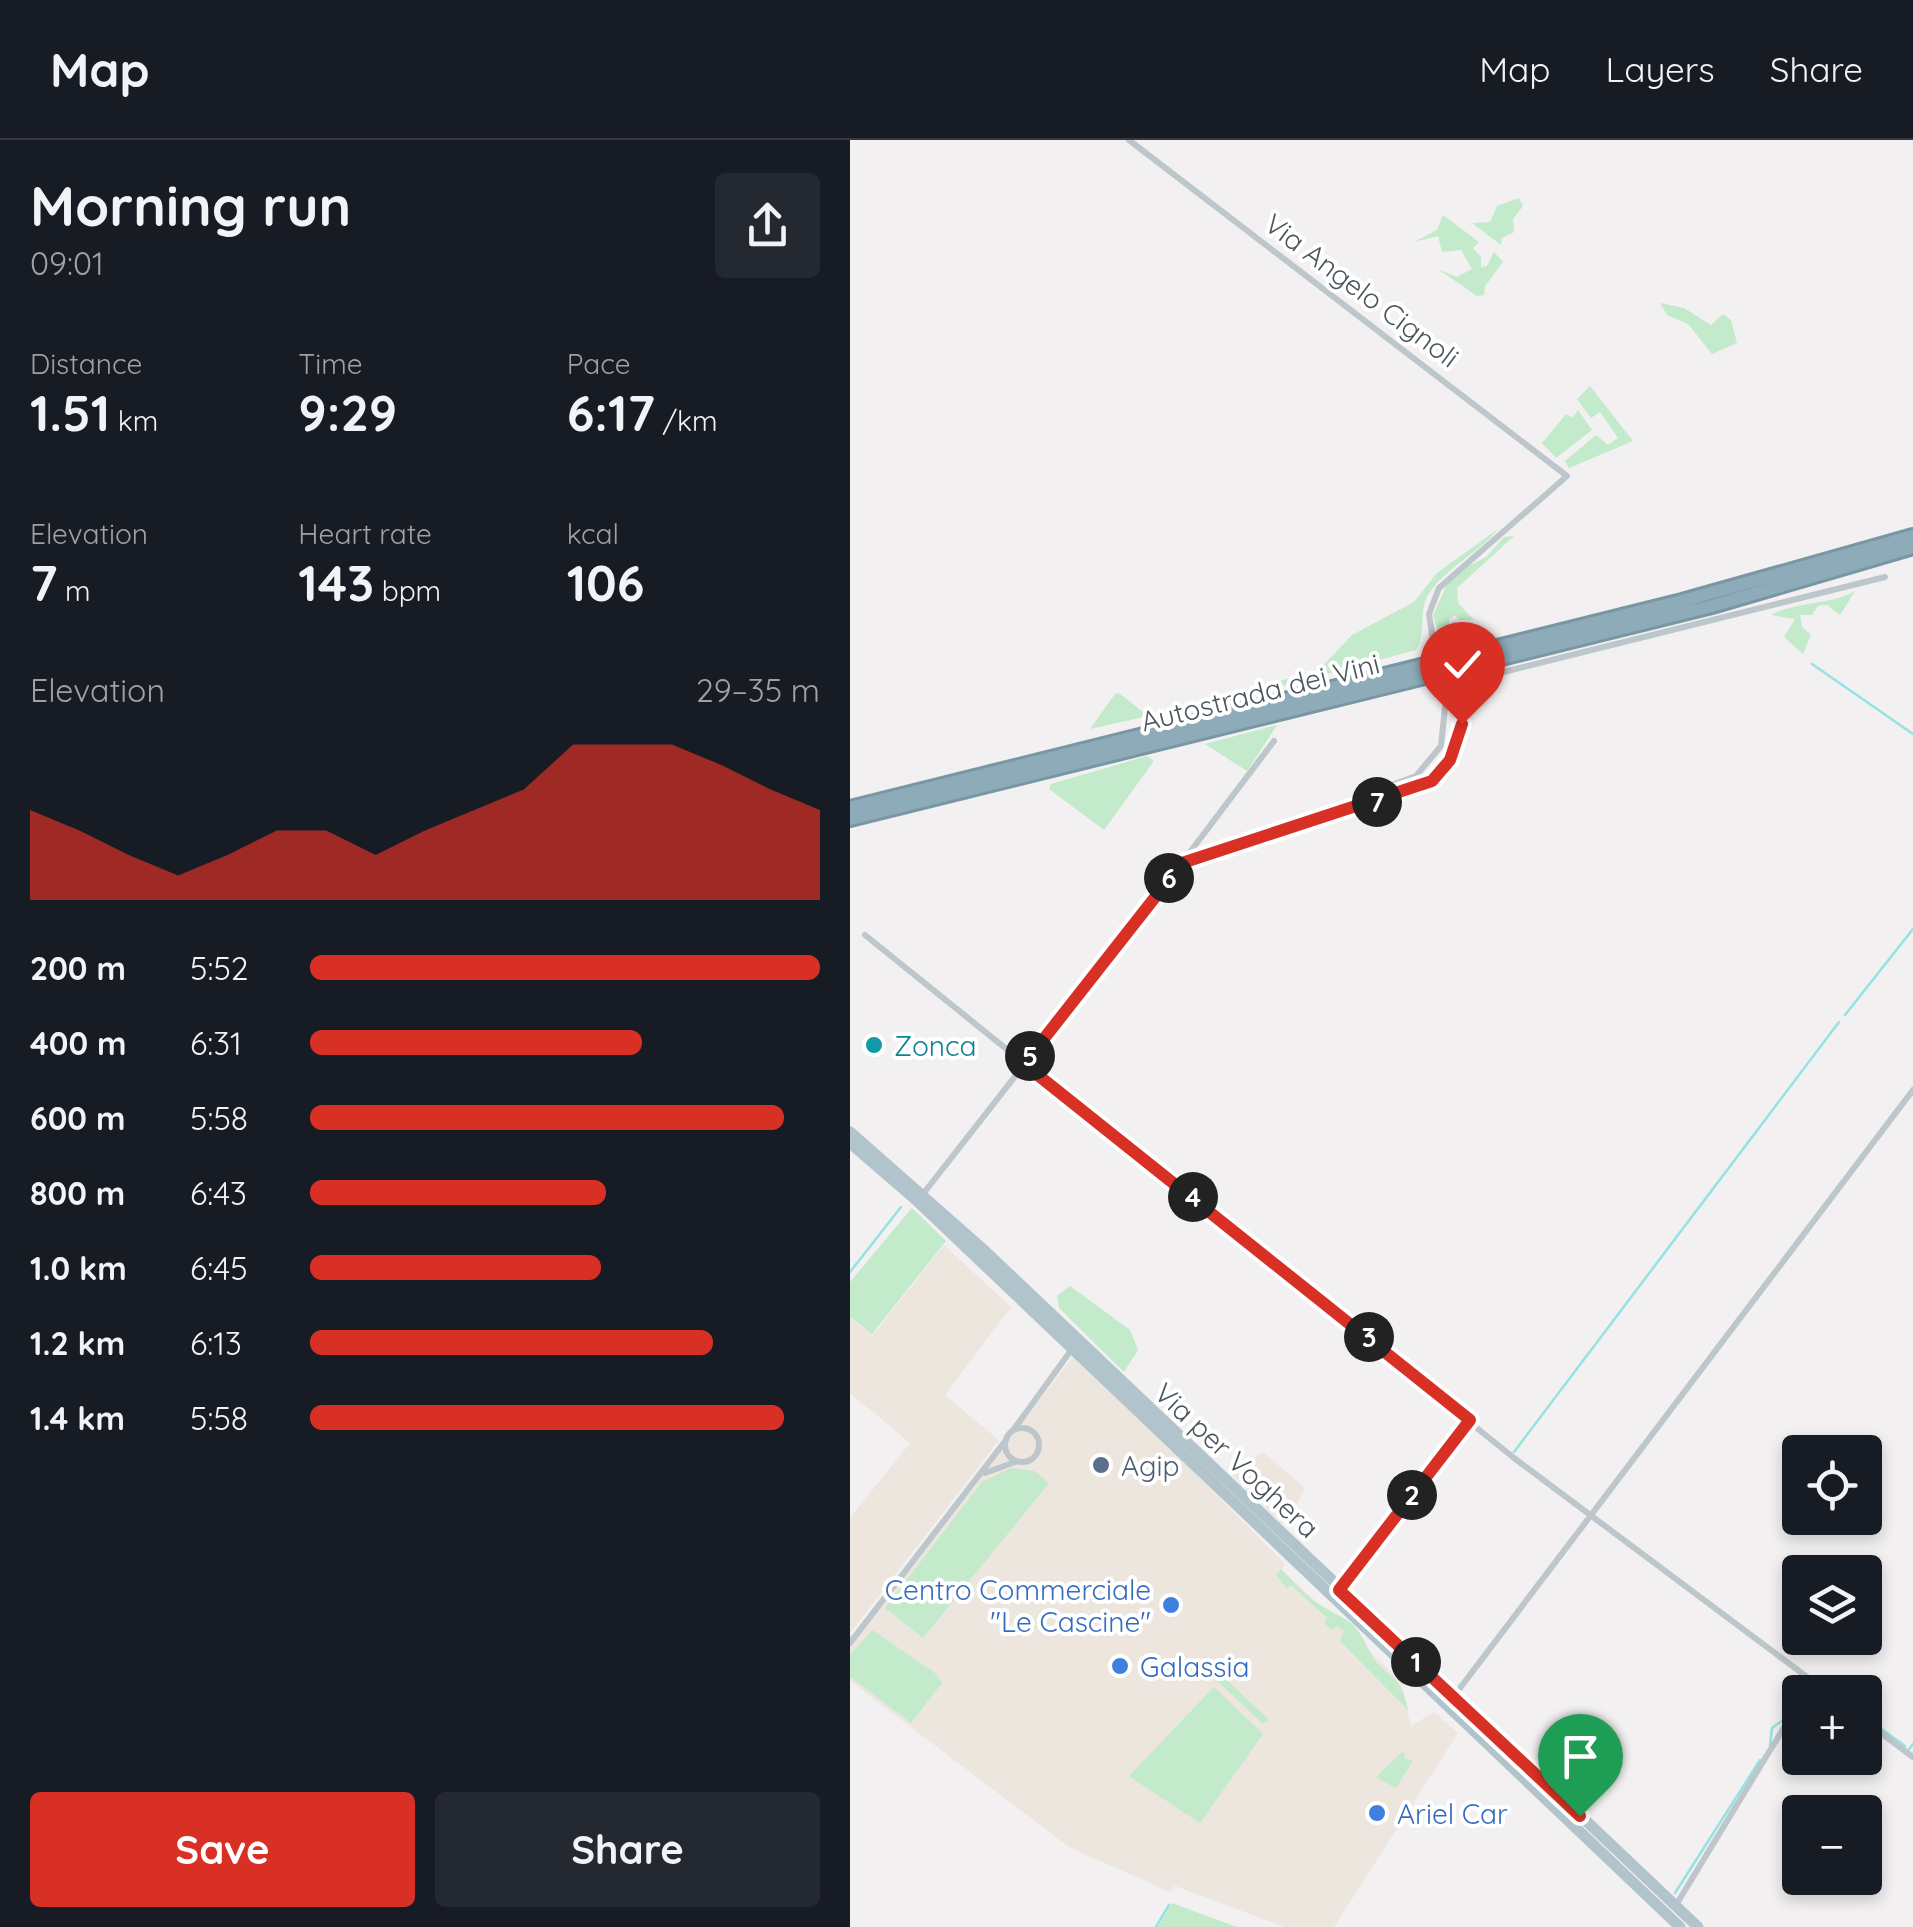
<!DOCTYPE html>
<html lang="en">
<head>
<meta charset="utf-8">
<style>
  body { margin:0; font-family:Quicksand,sans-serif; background:#242831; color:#f1f3f6; height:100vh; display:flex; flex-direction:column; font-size:38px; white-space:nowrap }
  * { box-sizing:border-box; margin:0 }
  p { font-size:32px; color:#9ea1a6 }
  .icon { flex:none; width:55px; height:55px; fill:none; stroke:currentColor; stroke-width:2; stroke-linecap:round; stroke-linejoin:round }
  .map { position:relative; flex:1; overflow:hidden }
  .panel { display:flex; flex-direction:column; background:#171b24; width:850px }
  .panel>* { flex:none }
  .controls { position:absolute; left:932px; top:1295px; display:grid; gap:20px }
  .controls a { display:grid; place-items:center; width:100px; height:100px; border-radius:10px; background:#171b24; box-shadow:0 5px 15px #0003; font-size:50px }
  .pin { position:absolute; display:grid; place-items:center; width:85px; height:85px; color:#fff; margin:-102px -42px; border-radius:50% 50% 50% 0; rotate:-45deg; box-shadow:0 0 10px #0007 }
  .pin .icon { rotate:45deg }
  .km { position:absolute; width:50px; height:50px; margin:-25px; border-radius:50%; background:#222; color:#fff; font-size:28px; line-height:50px; text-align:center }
  .round { display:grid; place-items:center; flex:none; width:105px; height:105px; border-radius:10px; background:#242831 }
  .overview { display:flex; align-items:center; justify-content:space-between; height:170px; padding:0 30px }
  h1 { font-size:55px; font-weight:700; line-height:75px }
  .stats { display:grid; grid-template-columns:repeat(3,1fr); gap:15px; height:170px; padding:10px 30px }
  .stats div { display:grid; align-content:center }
  .stats b { font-size:50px; font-weight:700 }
  .stats small { font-size:28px; font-weight:400 }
  .stats p { font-size:28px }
  .chart { height:280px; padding:20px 30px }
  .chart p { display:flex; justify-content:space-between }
  .chart svg { width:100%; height:180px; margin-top:10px; fill:#d93025; opacity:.7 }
  .action { display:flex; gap:20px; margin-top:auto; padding:20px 30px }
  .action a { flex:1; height:115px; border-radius:10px; background:#d93025; color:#fff; font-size:40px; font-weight:700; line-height:115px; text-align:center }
  .action a+a { background:#242831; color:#f1f3f6 }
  ul { padding:0 30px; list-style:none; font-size:32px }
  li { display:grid; grid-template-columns:160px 120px 1fr; align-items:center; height:75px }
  li i { height:25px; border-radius:12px; background:#d93025 }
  header { display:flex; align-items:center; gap:60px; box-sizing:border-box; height:140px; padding:0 50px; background:#171b24; border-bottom:2px solid #363941 }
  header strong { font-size:48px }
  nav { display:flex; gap:55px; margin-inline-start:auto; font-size:35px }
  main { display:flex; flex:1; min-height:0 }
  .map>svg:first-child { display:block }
</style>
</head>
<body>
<header>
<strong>Map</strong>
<nav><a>Map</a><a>Layers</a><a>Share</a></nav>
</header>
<main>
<section class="panel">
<div class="overview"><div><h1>Morning run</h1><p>09:01</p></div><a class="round"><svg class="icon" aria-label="share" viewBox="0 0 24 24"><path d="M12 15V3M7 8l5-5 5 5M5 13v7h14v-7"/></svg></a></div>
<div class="stats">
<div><p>Distance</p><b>1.51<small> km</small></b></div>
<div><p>Time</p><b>9:29</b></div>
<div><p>Pace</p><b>6:17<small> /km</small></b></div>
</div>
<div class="stats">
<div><p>Elevation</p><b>7<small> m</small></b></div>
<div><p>Heart rate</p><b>143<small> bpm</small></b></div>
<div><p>kcal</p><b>106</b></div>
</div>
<div class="chart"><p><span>Elevation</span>29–35 m</p>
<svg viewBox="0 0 160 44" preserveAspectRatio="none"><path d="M0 44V22L10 27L20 33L30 38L40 33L50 27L60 27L70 33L80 27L90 22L100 17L110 6L120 6L130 6L140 11L150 17L160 22V44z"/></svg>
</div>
<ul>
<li><b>200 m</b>5:52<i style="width:100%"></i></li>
<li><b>400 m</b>6:31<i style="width:65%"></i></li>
<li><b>600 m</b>5:58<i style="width:93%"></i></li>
<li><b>800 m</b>6:43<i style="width:58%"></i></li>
<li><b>1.0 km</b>6:45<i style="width:57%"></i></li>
<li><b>1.2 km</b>6:13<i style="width:79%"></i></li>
<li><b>1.4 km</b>5:58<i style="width:93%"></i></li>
</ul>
<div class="action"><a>Save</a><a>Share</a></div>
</section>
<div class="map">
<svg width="1063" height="1787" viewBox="0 0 1063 1787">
  <rect width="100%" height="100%" fill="#f2f0f0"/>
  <path fill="#ece6df" d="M94 1105 161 1167 95 1255 149 1300 0 1493V1378L60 1303 0 1253V1178L23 1195Z
    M226 1213 435 1424 432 1430 551 1541 561 1586 584 1572 608 1593 484 1787H435L325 1746 320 1752 219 1707 0 1541V1503Z
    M413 1312 455 1348 438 1381 431 1383 382 1335Z"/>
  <path fill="#c3eaca" d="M669 58 673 66 663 79 664 92 652 98 651 105 622 83 640 82 647 66Z
    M593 75 629 102 623 108 631 117V127L637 126 644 112 653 122 635 146 634 155 627 156 588 129 607 137 622 129 611 110 592 112 588 96 564 102 587 90Z
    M810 163 834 168 861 185 873 174 881 180 887 203 862 214 838 184 817 175Z
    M740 246 783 301 719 328 715 321 746 295 758 305 768 298 750 272 741 278 727 259Z
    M728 270 742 290 706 318 692 303 716 274 722 278Z
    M648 389C628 414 597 426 578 455 568 472 577 494 566 510L424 548 426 542 469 530 502 495 564 462 587 433Z
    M664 396 607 448 608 463 624 480H609L605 475 599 479V494L590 496 583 476 596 446 609 431 636 417 654 397Z
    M1005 451 990 475 977 465 968 466 962 475H950L952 487 961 495 953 514 934 497 945 479 921 475C948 461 981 465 1005 451Z
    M269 553 298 576 240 589 265 554Z
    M427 585 397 631 355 604Z
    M297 616 304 621 254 690 199 649 201 644Z
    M62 1068 96 1101 22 1194 0 1177V1142Z
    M220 1146 280 1190 288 1210 274 1232 209 1168 207 1156Z
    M161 1328 184 1331 199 1343 73 1498 35 1468 132 1342Z
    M431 1429C442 1440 453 1453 466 1462 498 1484 502 1474 520 1512 532 1538 550 1528 558 1570L490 1501 494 1491 487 1486 482 1490 474 1483 477 1478 441 1445 437 1448 426 1435Z
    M22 1490 84 1532 92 1543 61 1583 0 1537V1515Z
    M343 1518 356 1520 419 1580 413 1584Z
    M364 1547 413 1594 350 1683 279 1636Z
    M554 1610 555 1618 563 1621 546 1648 526 1637Z
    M322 1763 387 1787H308Z"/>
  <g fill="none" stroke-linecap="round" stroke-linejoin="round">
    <path stroke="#95e2e2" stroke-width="2.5" d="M962 524 1063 594
      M995 875 1063 789
      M0 1132 51 1067
      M664 1312 989 882
      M950 1552 957 1541
      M1015 1577 1055 1606
      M920 1605 922 1588 936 1578 950 1553
      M1059 1609 1063 1604
      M825 1753 910 1620
      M306 1787 319 1765"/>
    <g stroke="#7896a4" stroke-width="18">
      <path id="motorway" d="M0 668 832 461 1063 396
        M0 679 862 466 1063 407"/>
    </g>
    <path stroke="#bdc6cb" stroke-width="6" d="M279 0 717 336 589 448 579 474 583 501
      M432 690 582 641 604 613 609 599 611 558 625 539 1035 437
      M334 720 424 601
      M15 795 664 1318 977 1552
      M73 1054 332 723 566 636 591 606 596 558
      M155 1305a17 17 0 1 1 34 0a17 17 0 1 1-34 0Z
      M164 1289 222 1209
      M135 1333 165 1322
      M489 1449 620 1280
      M0 1503 156 1300
      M955 1552 961 1541
      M604 1556 1063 950
      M1015 1581 1063 1617
      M826 1765 950 1561"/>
    <path stroke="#b2c4cb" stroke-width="11" d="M0 992 135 1111 848 1787
      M0 1003 65 1059 830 1787"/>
    <use href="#motorway" stroke="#8dabb9" stroke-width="12"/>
    <path stroke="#bdc6cb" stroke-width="6" d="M583 501 596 558"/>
  </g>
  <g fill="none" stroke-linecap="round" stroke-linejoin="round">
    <g stroke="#fff" stroke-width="20">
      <path id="route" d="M612 584 600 620 582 641 332 723 174 924 620 1280 489 1450 730 1676"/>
    </g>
    <use href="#route" stroke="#d93025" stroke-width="12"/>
  </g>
  <circle fill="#0f9aa8" stroke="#fff" stroke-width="4" cx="24" cy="905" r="10"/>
  <circle fill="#5c6f8a" stroke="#fff" stroke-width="4" cx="251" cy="1325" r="10"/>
  <g fill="#3f7fe0" stroke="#fff" stroke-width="4">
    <circle cx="321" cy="1465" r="10"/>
    <circle cx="270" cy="1526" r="10"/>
    <circle cx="527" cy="1673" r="10"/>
  </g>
  <g text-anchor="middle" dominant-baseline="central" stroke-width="8" stroke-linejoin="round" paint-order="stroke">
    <g font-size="28" fill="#4a565b" stroke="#fff">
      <text transform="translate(512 150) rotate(37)">Via Angelo Cignoli</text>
      <text transform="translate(410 552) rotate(-14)">Autostrada dei Vini</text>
      <text transform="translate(387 1320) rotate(43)">Via per Voghera</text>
    </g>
    <g font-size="28" fill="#0d838f" stroke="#fff" text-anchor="start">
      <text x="44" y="905">Zonca</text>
    </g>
    <g font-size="28" fill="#4e5e75" stroke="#fff" text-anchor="start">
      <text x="271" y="1325">Agip</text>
    </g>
    <g font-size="28" fill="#366cbe" stroke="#fff" text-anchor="start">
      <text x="301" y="1449" text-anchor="end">Centro Commerciale<tspan x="301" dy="32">"Le Cascine"</tspan></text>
      <text x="290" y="1526">Galassia</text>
      <text x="547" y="1673">Ariel Car</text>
    </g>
  </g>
</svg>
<div class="controls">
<a><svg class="icon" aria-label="locate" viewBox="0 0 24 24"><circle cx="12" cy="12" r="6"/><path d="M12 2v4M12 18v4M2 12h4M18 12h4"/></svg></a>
<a><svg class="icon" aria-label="layers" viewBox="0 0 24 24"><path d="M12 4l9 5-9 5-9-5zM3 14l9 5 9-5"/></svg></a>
<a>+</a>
<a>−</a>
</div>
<div class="pin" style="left:730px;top:1676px;background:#1e9e55"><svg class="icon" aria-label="arrive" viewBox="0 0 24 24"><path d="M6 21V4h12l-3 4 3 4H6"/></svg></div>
<div class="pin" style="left:612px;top:584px;background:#d93025"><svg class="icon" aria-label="check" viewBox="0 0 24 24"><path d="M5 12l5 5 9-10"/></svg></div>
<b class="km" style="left:566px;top:1522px">1</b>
<b class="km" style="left:562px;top:1355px">2</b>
<b class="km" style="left:519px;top:1197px">3</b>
<b class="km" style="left:343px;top:1057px">4</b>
<b class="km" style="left:180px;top:916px">5</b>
<b class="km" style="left:319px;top:738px">6</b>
<b class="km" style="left:527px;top:662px">7</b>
</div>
</main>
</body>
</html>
